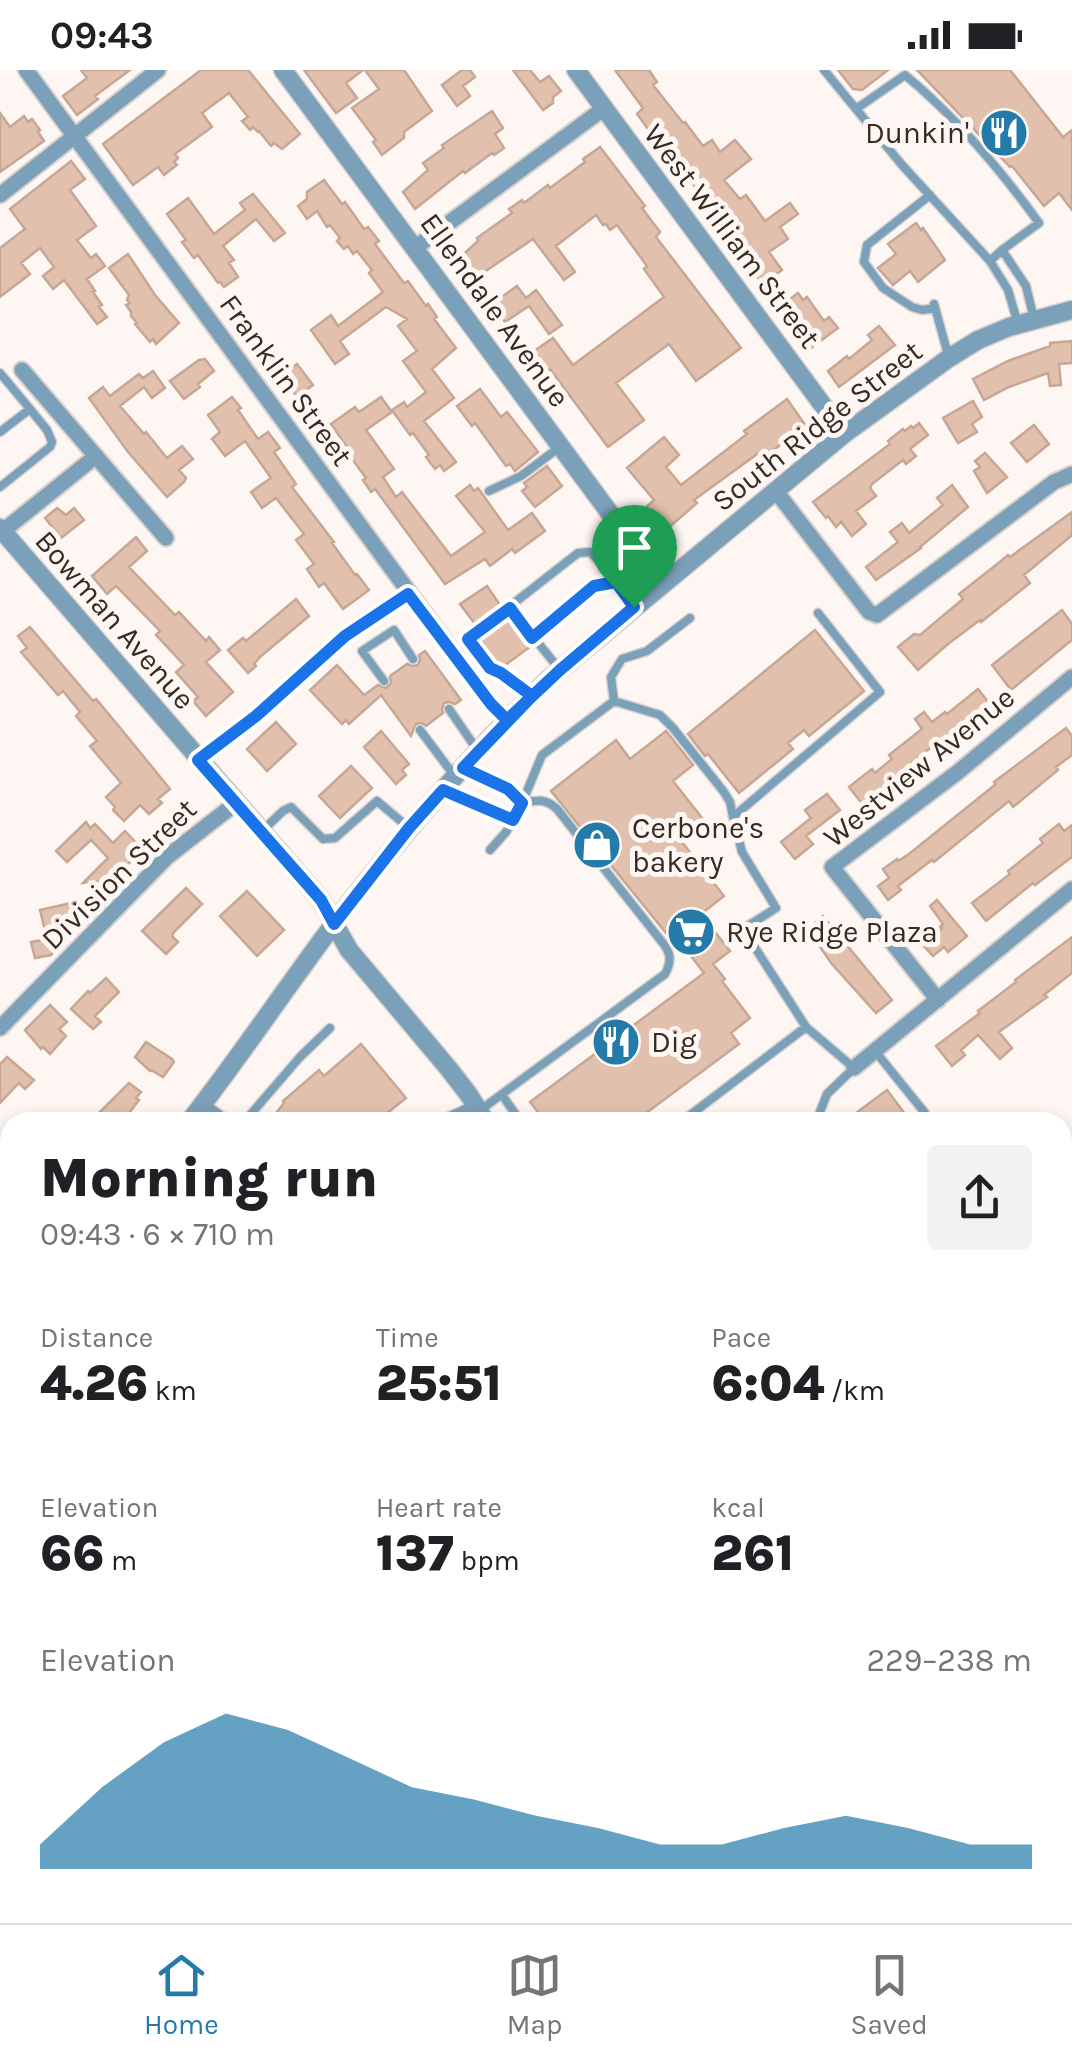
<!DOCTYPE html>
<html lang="en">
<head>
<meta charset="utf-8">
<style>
  body { margin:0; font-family:Karla,sans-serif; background:#f2f2f2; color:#202124; height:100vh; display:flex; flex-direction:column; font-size:38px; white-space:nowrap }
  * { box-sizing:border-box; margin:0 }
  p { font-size:32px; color:#757577 }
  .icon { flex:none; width:55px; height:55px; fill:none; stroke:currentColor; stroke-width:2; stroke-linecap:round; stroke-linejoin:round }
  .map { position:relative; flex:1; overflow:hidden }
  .side { position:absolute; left:0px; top:1042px; width:1072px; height:812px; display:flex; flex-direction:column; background:#fff; border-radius:30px 30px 0 0; box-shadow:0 5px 15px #0003 }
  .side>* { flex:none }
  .pin { position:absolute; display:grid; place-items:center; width:85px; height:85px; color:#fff; margin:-102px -42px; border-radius:50% 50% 50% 0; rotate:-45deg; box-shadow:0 0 10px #0007 }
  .pin .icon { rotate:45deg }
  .round { display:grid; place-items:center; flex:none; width:105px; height:105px; border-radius:10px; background:#f2f2f2 }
  .headline { display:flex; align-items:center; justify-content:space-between; height:170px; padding:0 40px }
  h1 { font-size:55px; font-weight:800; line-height:75px }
  .figures { display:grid; grid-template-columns:repeat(3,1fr); gap:15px; height:170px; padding:10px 40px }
  .figures div { display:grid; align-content:center }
  .figures b { font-size:50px; font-weight:800 }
  .figures small { font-size:28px; font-weight:400 }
  .figures p { font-size:28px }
  .chart { height:280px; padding:20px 40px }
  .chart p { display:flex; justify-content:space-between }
  .chart svg { width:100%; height:180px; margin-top:10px; fill:#247aa9; opacity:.7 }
  .status { display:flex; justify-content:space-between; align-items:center; height:70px; padding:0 50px; background:#fff; direction:ltr }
  .status svg { height:28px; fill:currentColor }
  .tab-bar { display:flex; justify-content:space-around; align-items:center; height:140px; border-top:2px solid #e0e0e0; background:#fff; font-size:28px; color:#757577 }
  .tab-bar a { display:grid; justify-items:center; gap:5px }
  .tab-bar .current { color:#247aa9 }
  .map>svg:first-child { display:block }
</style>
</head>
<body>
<div class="status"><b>09:43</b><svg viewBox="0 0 49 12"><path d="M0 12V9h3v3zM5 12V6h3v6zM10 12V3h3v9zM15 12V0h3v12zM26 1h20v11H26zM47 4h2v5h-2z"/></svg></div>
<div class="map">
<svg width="1072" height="1853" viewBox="0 0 1072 1853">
  <defs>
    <pattern id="water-waves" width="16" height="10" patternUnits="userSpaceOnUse" patternTransform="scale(2.5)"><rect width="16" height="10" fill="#baddf4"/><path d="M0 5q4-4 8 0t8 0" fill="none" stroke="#a0bed1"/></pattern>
  </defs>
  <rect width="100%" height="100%" fill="#fdf6f2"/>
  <path fill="url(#water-waves)" stroke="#92a7b5" stroke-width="2.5" d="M1072 1115V1372L1063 1373 1062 1117Z"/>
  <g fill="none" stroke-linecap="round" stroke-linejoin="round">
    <path stroke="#baddf4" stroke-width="25" d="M1062 1782 1072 1776"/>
  </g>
  <path fill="#e2c0ae" stroke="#c7a694" stroke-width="2.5" d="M81 0H130L95 26 98 29 77 45 63 26 87 8Z
    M201 0H248L300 64 282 79 274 73 271 76 259 61 258 62 253 57 250 60 242 51 248 47 229 23 202 43 212 57 175 84 178 88 174 92 177 95 164 105 158 97 133 115 103 74Z
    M304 0H363L346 13 357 28 336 43Z
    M365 0H404L432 41 404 62V68L382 85 373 72 376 70 352 38 379 19Z
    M462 0H470L475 7 463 16 470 26 457 36 442 15Z
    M513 0H530L540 12 549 6 561 21 553 27V33L543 40Z
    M615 0H649L657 12 653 15 683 53 685 52 703 76 712 70 720 82 735 70 751 89 724 110 740 129 746 125 765 151 790 133 798 144 780 157 788 169 769 182 782 200 763 214 757 207 733 174 741 168 712 127 702 133 695 124 698 121 674 89 671 91 637 44 643 38Z
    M838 0H888L862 20 853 19Z
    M917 0H1010L1063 67 1072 60V140L1059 123 1044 136 1012 96 1010 97Z
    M492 41 503 58 495 64 504 78 494 85 492 83 465 103 463 101 415 139 403 122 428 100 423 93 444 78 442 75Z
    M0 43 10 57 24 46 28 52 32 49 40 60 38 62 44 71 0 102Z
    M600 77 645 136 642 138 660 162 656 167 741 278 696 311 669 274 616 313 644 350 608 377 550 299 548 300 534 281 553 268 573 295 664 227 644 199 647 196 617 155 610 160 606 154 603 155 596 145 556 176 575 202 564 210 533 169 471 211 456 191 478 171 477 168 512 143 509 139 522 130 524 133 548 115 550 118 585 92 583 89Z
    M71 91 85 109 70 120 96 156 77 170 91 188 96 184 105 196 87 209 95 221 93 222 102 235 99 237 107 247 97 254 64 210 53 219 43 206 54 197 40 178 21 193 30 204 0 227V178L25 159 10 139Z
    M324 110 342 134 345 132 364 159 368 157 379 171 375 174 404 213 408 211 426 236 428 234 437 247 434 249 456 278 432 299 454 328 424 351 456 392 444 401 440 395 435 399 426 387 429 385 413 363 410 365 392 340 404 332 407 337 426 322 403 291 417 281 398 256 407 249 386 237 340 271 349 284 335 294 311 260 331 245 338 256 383 222 369 203 372 200 357 181 353 184 348 176 344 179 337 171 340 168 330 155 327 157 317 141 307 149 298 136 307 129V122Z
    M253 124 285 163 274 171 256 149 223 176 234 190 229 193 238 207 224 217 220 212 218 213 198 185 194 188 182 172 186 170 167 144 188 128 214 164 245 140 240 133Z
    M916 153 921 160 923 158 945 190 918 212 910 201 893 215 878 198 896 184 888 174Z
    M128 184 155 225 179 253 156 274 153 269 150 272 135 254 137 253 131 246V242L126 235 130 233 127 230 129 225 109 198Z
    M517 216 526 228 536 220 562 255 549 264 529 236 505 252 497 241 500 238 495 232Z
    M798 223 803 230 807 227 824 251 829 247 838 258 811 278 781 236Z
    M879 256 895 275 839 317 828 301 847 286 849 289 872 270 868 265Z
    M1072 271V293L1059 294 1061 315 1050 316 1048 303 1009 317 984 330 973 309 1008 291 1050 276V273Z
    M205 289 214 301 198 314 200 317 184 329 170 311 199 290Z
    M297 294 313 315 297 327 281 306Z
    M153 301 165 318 152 328 144 317 120 336 144 364 146 362 167 388 182 376 193 389 179 400 186 408 184 412 167 427 128 382 89 328 103 317 110 326 139 304 143 308Z
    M480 319 501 347 507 342 538 382 515 401 510 394 506 396 475 353 472 356 457 336Z
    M232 327 241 338 238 340 258 369 268 362 280 378 274 382 296 414 292 417 334 472 332 473 355 505 357 504 369 520 343 539 324 513 319 517 307 499 314 494 296 470 304 464 276 428 262 438 251 422 271 408 245 371 225 386 212 369 220 362 208 345Z
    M381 327 392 342 366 360 394 399 383 407 396 427 402 422 451 486 485 462 456 426 470 415 474 421 478 418 508 460 532 443 545 461 515 483 512 479 490 496 485 489 445 514 375 419 371 422 363 410 366 408 347 382 349 380 331 354 355 337 359 342Z
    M787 329 806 356 764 387 760 382 694 430 697 433 652 472 633 449 654 430 627 398 664 367 679 385 666 397 681 415 747 364 744 361Z
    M973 331 982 347 972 354 977 362 958 373 943 348Z
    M919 353 928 365 910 379 916 386 906 394 903 390 872 414 870 418 876 426 856 441 866 454 852 466 841 452 836 457 828 446 826 448 813 432 890 374 888 371 903 359 905 361 911 356 913 358Z
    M1034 355 1049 374 1027 392 1011 373Z
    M985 383 1007 407 987 423 974 401 980 397 975 391Z
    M547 396 562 416 535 437 522 421 527 417 524 413Z
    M952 415 968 437 920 477 921 478 876 510 866 497 898 472 890 462 902 453 909 463 943 435 937 428Z
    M57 438 66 445 74 438 84 450 61 468 45 448Z
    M1072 442V465L1024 505 1030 513 981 552 980 550 948 574 918 600 898 577 914 564 920 565 963 529 959 524 1001 491 1008 485 1010 487Z
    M136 467 147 481 129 497 175 545 179 542 206 571 209 567 220 580 206 592 233 622 206 646 193 631 198 627 176 602 184 595 156 565 160 561 116 516 107 524 92 506Z
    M487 516 500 535 475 554 460 534Z
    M296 529 309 546 260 587 254 594 256 596 248 603 228 580 243 568 246 571Z
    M1062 540 1072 554V570L1011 620 992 595Z
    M508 547 531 576 504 596 495 592 480 569Z
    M30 557 93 631 96 629 117 654 170 719 158 729 162 733 149 744 140 735 124 751 113 740 115 737 106 727 121 713 90 676 97 671 76 646 80 642 63 621 58 625 21 582 27 578 18 566Z
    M815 560 864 621 809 666 804 660 788 673 793 679 739 723 708 684 705 686 688 664Z
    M425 581 461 630 455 634 449 632 444 633 442 639 443 643 426 656 422 653 416 654 411 666 381 625 349 654 346 650 342 654 310 620 337 595 364 625 378 615 386 618 391 613 390 606 407 594 412 596 418 595 420 590 419 585Z
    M978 619 990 634 922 684 863 735 849 717 872 699 875 703 892 689 889 685 922 659 915 649 924 642 932 652 945 642 947 644Z
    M276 652 296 674 267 701 247 679Z
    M1066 658 1072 666V685L1056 697 1058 700 1013 737 1009 731 934 792 932 790 898 816 901 820 888 830 878 816 889 808 883 799 897 789 898 791 909 784 996 714 994 712Z
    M381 661 409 694 402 700 406 705 396 714 364 677Z
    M666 661 693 695 673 711 706 753 682 772 724 826 701 844 730 881 713 894 725 909 722 911 750 948 731 963 739 974 634 1052H546L530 1032 704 903 687 881 683 884 551 721 616 670 630 689Z
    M351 696 372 718 340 748 319 726Z
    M827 724 840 740 806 766 813 774 795 789 781 772 811 748 805 740Z
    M86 752 90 758 95 754 113 773 125 761 139 776 138 778 141 781 112 810 83 813 108 788 91 770 67 792 56 781Z
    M1059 754 1064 761 1072 755V787L1035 815 1033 813 986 851 972 833 1010 804 1008 801 1043 773 1040 769Z
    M186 818 202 834 174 862 172 866 178 872 166 884 142 861Z
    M247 821 284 860 257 886 220 846Z
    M89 829 70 848 68 865 51 885 35 888 31 872 47 869 40 840Z
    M937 830 967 866 948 882 944 877 933 886 923 875 942 858 940 857 943 854 930 836Z
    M823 846 892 930 876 943 831 893 808 859Z
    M1072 867V903L1044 925 1047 927 999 962 1012 978 1000 989 978 965 961 980 965 985 952 996 936 976 980 943 978 941 1016 912 1015 910Z
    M106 908 119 922 95 946 101 952 93 959 71 939 88 921 90 923Z
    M50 935 67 952 59 959 66 966 50 984 43 977 41 979 25 960Z
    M146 972 172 989 174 992 163 1007 151 1000 150 1001 135 987Z
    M361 974 406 1028 376 1052H269L284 1033 283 1031 319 1000 324 1006Z
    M7 987 34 1010 25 1019 19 1013 0 1033V994Z
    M129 1013 141 1022 136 1028 139 1030 125 1048 117 1043 111 1051 100 1042Z
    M887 1020 911 1052H844Z"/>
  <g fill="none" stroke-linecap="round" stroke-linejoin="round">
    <g stroke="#d9d1cd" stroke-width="11">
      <path id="service" d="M824 0 902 95 990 191
        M856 39 905 5C956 47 1000 99 1039 153L1002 180
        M930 125 867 175 864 192 883 218 912 237 922 240 935 238
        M934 234 949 288
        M1018 254 1008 220 990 191 1002 180 1026 216 1034 249
        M0 303 30 339
        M0 362 30 339 47 360 52 372 50 377 0 417
        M489 421 521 406 561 376
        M510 538 560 600
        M532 567 594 516 616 512 634 537
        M384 611 362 581 394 560 413 589
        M532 626 501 603 490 598 468 569 578 483 590 482 600 492
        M614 631 660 645 673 658 724 722 730 732 733 747
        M449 639 478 681
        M420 660 453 704
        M463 698 508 719 522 733
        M443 720 513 750
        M261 762 283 741 291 737 323 769 335 768 377 731 409 758
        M490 780 506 762 522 733 542 685 614 631 611 607 622 589 647 581 690 548
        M875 981 925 1043 928 1052
        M502 1025 521 1052
        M204 1033 230 1052
        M479 1041 665 904C672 891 671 883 662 872L557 739C545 728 537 730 522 733
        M244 1052 300 987 330 958
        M437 1052 474 1035
        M681 1052 806 957
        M816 1052 827 1024 854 998 806 957 743 859 776 838 742 782 733 747 880 622 818 543
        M981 1052 985 1049
        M0 1466 10 1461"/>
    </g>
    <g stroke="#d9d1cd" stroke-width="19">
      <path id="minor" d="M26 0 491 634 507 649
        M0 125 158 0
        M415 178 603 39
        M22 300 166 468
        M775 420 869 542 877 545 1054 412 1072 404
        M3 461 96 386
        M199 690 256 646 345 566 408 524
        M938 930 832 797 958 702 1072 607
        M0 958 167 787 236 733
        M854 998 1072 819"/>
    </g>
    <g stroke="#d9d1cd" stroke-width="21">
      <path id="tertiary" d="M283 0 662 514
        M576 0 844 364
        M0 458 321 830 349 880 449 999 469 1025 486 1052
        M189 1052C247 978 298 899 356 825 415 749 479 676 549 609L844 364 949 288 978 270 1009 257 1072 240
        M0 1267 10 1259
        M836 1845 837 1853"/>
    </g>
    <g stroke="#d9d1cd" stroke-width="24">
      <path id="secondary" d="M0 1738 10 1822
        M12 1845 13 1853"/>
    </g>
    <use href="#service" stroke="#7ba0b9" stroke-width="8"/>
    <use href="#minor" stroke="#7ba0b9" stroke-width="15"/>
    <use href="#tertiary" stroke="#7ba0b9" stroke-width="18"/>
    <use href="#secondary" stroke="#3a7599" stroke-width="20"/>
  </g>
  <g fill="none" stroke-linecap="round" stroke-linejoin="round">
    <g stroke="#fff" stroke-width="20">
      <path id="route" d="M634 537 560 600 507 650 491 634 408 524 345 566 256 646 198 690 321 830 334 854 409 758 443 720 513 750 522 733 508 719 463 698 532 626 501 603 490 598 468 569 510 538 532 568 594 516 616 512 634 537"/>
    </g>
    <use href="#route" stroke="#1a73e8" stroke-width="12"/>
  </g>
  <defs>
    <g id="restaurant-disc" transform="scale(2.5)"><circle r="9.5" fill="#247aa9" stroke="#fdf6f2"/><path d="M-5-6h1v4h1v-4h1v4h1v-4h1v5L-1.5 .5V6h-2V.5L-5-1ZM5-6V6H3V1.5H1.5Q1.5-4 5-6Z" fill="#fff"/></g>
    <g id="shop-disc" transform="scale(2.5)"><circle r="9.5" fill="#247aa9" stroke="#fdf6f2"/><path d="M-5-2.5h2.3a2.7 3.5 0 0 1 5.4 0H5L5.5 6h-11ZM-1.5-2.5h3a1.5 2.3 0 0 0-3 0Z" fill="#fff"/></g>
    <g id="supermarket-disc" transform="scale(2.5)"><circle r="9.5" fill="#247aa9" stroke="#fdf6f2"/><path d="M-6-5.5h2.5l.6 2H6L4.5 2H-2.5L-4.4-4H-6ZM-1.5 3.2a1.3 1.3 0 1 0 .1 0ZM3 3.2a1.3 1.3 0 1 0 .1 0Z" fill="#fff"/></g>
  </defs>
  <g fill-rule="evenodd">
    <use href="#restaurant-disc" x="1004" y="63"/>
    <use href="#shop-disc" x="597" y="775"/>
    <use href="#supermarket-disc" x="691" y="862"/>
    <use href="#restaurant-disc" x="616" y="972"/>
  </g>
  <g text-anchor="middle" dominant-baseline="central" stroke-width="10" stroke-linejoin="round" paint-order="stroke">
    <g font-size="30" fill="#362a22" stroke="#fdf6f2" text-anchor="start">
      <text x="969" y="63" text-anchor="end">Dunkin'</text>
      <text x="632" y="758">Cerbone's<tspan x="632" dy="34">bakery</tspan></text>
      <text x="726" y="862">Rye Ridge Plaza</text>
      <text x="651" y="972">Dig</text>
    </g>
    <g font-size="30" fill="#362a22" stroke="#fdf6f2">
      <text transform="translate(732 166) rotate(53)">West William Street</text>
      <text transform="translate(495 240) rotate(54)">Ellendale Avenue</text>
      <text transform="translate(286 310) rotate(54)">Franklin Street</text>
      <text transform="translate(817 356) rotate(-38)">South Ridge Street</text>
      <text transform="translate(115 550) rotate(49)">Bowman Avenue</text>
      <text transform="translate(919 697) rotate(-39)">Westview Avenue</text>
      <text transform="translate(119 804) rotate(-44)">Division Street</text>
    </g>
  </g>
</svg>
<div class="pin" style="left:634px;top:537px;background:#1e9e55"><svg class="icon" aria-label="arrive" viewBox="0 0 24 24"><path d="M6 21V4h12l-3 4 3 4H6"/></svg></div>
<section class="side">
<div class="headline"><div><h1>Morning run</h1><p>09:43 · 6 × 710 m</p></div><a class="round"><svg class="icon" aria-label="share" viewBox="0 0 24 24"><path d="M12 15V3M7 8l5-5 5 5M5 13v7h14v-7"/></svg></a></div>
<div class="figures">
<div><p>Distance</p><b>4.26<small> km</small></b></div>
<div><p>Time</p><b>25:51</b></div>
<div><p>Pace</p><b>6:04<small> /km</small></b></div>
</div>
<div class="figures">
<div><p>Elevation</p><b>66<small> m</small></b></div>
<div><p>Heart rate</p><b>137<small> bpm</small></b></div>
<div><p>kcal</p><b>261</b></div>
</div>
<div class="chart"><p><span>Elevation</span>229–238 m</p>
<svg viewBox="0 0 160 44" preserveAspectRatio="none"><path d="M0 44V38L10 24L20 13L30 6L40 10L50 17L60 24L70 27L80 31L90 34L100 38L110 38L120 34L130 31L140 34L150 38L160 38V44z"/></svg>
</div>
</section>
</div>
<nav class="tab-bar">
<a class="current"><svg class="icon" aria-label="home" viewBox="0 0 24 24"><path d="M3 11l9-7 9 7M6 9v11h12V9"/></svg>Home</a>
<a><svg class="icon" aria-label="map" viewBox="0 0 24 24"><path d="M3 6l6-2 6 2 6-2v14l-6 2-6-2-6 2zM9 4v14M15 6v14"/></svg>Map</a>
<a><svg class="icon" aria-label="saved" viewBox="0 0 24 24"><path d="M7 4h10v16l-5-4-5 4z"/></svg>Saved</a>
</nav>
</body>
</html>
